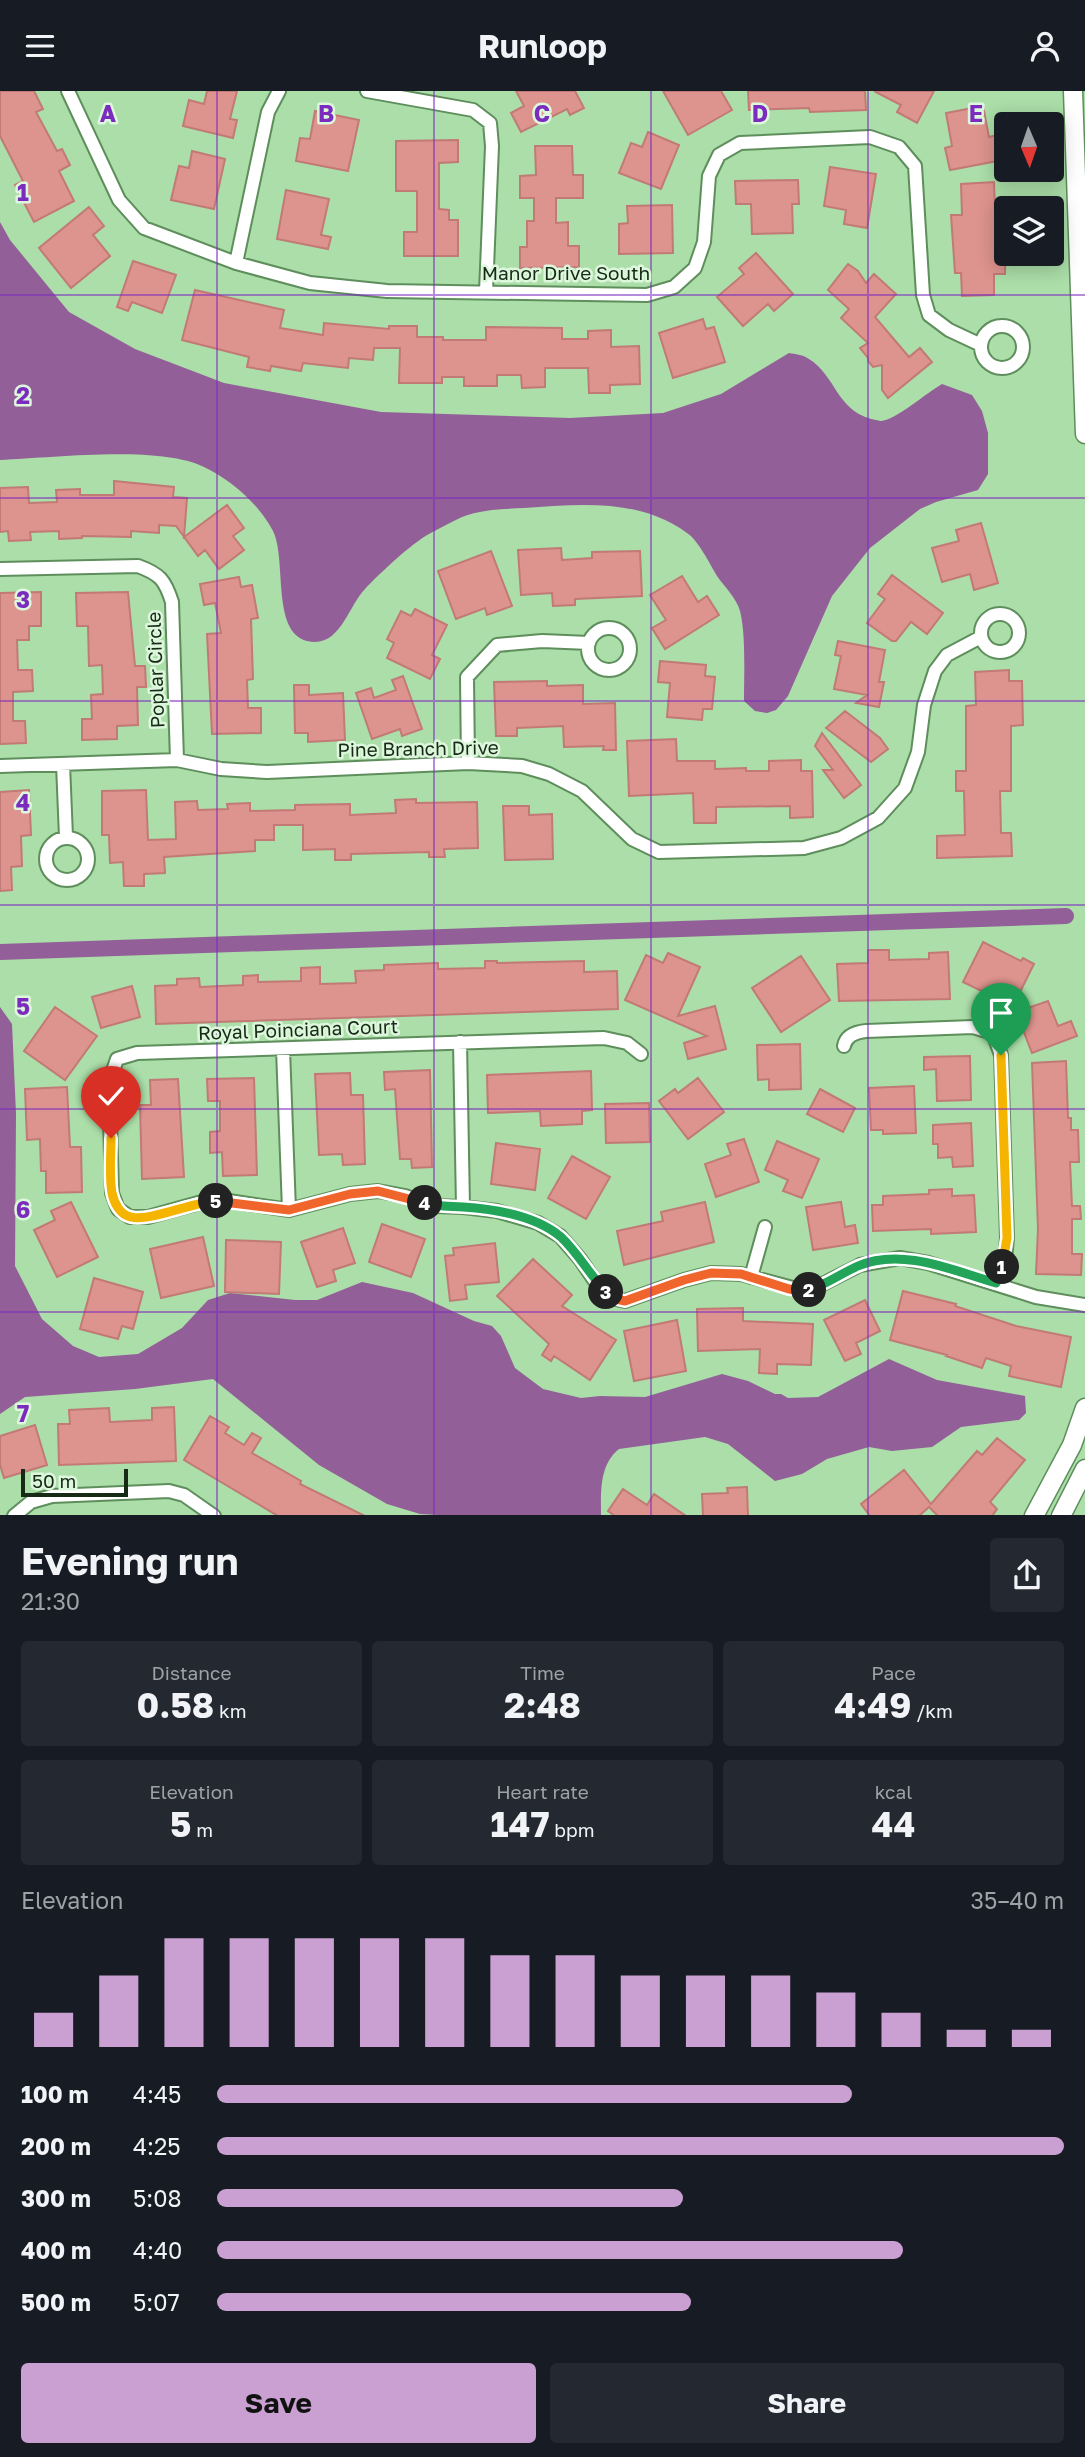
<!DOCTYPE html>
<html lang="en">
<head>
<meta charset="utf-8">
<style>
  body { margin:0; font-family:"Golos Text",sans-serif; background:#242831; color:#f1f3f6; height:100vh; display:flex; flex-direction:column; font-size:26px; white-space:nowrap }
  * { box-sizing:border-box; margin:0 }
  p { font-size:23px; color:#9ea1a6 }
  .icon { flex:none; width:38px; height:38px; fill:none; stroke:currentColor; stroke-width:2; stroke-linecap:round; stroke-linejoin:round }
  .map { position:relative; height:1424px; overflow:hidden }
  .side { display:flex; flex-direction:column; background:#171b24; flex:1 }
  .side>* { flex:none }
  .needle { width:46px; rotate:178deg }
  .tools { position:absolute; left:994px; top:21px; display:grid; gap:14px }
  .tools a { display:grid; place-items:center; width:70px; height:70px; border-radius:7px; background:#171b24; box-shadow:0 4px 18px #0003; font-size:35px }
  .scale { position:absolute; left:21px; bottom:18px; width:107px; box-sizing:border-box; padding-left:7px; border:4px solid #162a16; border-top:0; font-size:19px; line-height:24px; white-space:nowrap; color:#162a16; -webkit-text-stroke:5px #ddf7dc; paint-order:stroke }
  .pin { position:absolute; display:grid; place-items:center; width:60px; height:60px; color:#fff; margin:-72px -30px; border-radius:50% 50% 50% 0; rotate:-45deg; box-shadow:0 0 7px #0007 }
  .pin .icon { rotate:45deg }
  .km { position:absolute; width:35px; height:35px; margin:-18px; border-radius:50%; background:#222; color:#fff; font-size:19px; line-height:35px; text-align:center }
  .round { display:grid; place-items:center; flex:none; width:74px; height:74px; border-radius:7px; background:#242831 }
  .headline { display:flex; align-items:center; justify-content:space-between; height:119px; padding:0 21px }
  h1 { font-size:38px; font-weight:700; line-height:52px }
  .metrics { display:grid; grid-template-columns:repeat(3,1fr); gap:10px; height:119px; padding:7px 21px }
  .metrics div { display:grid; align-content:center; border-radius:7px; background:#242831; text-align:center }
  .metrics b { font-size:35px; font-weight:700 }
  .metrics small { font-size:19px; font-weight:400 }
  .metrics p { font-size:19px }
  .chart { height:196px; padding:14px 21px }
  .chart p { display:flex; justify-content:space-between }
  .chart svg { width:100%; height:126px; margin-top:7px; stroke:#c9a0d1; stroke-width:6 }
  .button { display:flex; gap:14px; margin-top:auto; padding:14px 21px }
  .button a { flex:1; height:80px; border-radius:7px; background:#c9a0d1; color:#111; font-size:28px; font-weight:700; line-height:80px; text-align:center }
  .button a+a { background:#242831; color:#f1f3f6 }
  ul { padding:0 21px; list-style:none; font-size:23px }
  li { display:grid; grid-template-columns:112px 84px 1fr; align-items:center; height:52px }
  li i { height:18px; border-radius:9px; background:#c9a0d1 }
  header { display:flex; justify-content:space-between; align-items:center; height:91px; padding:0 21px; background:#171b24; font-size:32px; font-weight:700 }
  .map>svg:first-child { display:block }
</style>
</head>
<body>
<header><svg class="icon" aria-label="menu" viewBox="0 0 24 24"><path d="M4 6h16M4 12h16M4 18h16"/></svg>Runloop<svg class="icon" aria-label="person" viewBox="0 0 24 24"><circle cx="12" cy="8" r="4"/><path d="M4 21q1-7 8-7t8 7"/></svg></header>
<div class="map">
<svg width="1085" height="1425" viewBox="0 0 1085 1425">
  <rect width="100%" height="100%" fill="#abdea8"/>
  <path fill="#925f98" d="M0 131 10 149 69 221 135 258 224 292 381 321 570 327 663 322 721 303 789 262C795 263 804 264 809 268 836 285 836 318 871 328 872 328 880 330 881 330 896 329 926 302 942 293L972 304 982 320 988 342V383L978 399 936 411 920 418 870 457 832 505 788 605 776 619 767 622 755 620 744 610C744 586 746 543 740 520 737 508 724 495 717 485 710 473 698 449 687 442 640 407 579 413 524 417 504 418 482 418 462 426 451 431 440 437 429 443 411 453 380 482 365 498 348 515 340 558 307 550 271 541 287 468 273 440 259 413 231 389 204 376 159 354 53 367 0 369Z
    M0 916 12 933 16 1023 15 1175 42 1228 73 1255 99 1266 138 1263 182 1237 208 1209 230 1202 295 1209H317L362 1191 413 1202 474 1230 492 1235 501 1245 515 1277 543 1298 581 1307 600 1305 645 1306 722 1283 748 1290 775 1303H781L788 1307 818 1306 889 1268 937 1289 1025 1305 1026 1322 1019 1329 961 1336 932 1356 892 1360 869 1356 827 1368 802 1383 775 1390 728 1353 705 1346 619 1358C599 1374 601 1401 601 1425H455L420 1423 387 1413 319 1374 213 1288 135 1298 25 1306 0 1323Z"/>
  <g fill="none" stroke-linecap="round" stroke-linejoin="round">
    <path stroke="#925f98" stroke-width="16" d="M0 861 1066 825"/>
  </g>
  <path fill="#dd938e" stroke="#c27a76" stroke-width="2" d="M0 0H34L43 18 36 21 57 60 62 58 70 74 59 80 74 110 34 131 15 94 23 90 0 45Z
    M207 0H237L230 28 237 29 233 47 183 35 189 9 204 13Z
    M516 0H575L584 17 570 24 567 18 521 41 511 22 524 15Z
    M663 0H721L732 19 688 44Z
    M748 0H865L866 19 810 21 809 17 749 19Z
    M874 0H934L917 32 897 21 901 14Z
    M983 15 989 46 998 44 1003 69 950 79 945 57 952 55 946 22Z
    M315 20 359 29 348 80 296 70 300 47 310 48Z
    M648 41 679 54 661 98 619 82 631 52 642 56Z
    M458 49V71L439 72V118L449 119V129H458V165H404V141H417V100H396V50Z
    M535 55H572L573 84H583V107H556V132L568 131V155H579V176L520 177V156H527V130H534V107H520V85L536 84Z
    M192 60 225 68 214 118 171 109 179 75 189 77Z
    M830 76 876 83 867 137 844 133 846 119 824 115Z
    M798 89 799 113H792L793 142 752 143 751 113H736L735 90Z
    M994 91 995 119H1006L1005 183H994V204L962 205 961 182H955L951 124H962L961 93Z
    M286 99 329 108 321 144 331 146 328 158 277 148Z
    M672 114 673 162 619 163V133L628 132 627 115Z
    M89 116 104 135 93 144 110 165 71 197 39 157Z
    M756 162 793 203 774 220 768 213 743 235 717 206 744 183 739 177Z
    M133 170 176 184 162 222 132 211 128 220 117 216Z
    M848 173 858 180 866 192 874 183 896 203 875 226 909 266 920 257 932 271 888 307 882 299V274L873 276 868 270V267L860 257 868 252 841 227 849 218 828 199Z
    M195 199 284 219 280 237 323 244 324 232 389 238V235H417V246H443V249H486V236L562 237V248H588V240L611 239V256L639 255 640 293 610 294V302H589L588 277H545V296L522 297 521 284H497V295H464V286H442V292H399L400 257H374L373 269 349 267 348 277 303 272 301 280 271 275 270 280 247 276 249 266 182 249Z
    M703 228 706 238 714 236 725 271 673 287 659 242Z
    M114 390 174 396 173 406 187 407 184 446 227 414 244 437 233 445 244 459 219 478 205 459 198 465 176 435 159 434V442L131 440V446L82 445V447L59 448V440L30 441 31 449 9 450 8 440 0 441V397L28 396 29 412 57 411 56 399 80 398V404H114Z
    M981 432 998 492 974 499 970 483 942 491 932 457 959 450 956 439Z
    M561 457 562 469 592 467V461L640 460 642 505 575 508V514L553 515 552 502 521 504 518 459Z
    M491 460 512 515 487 524 485 517 456 528 438 480Z
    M892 484 943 522 927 543 911 531 896 550H892L867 532 885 508 878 503Z
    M682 485 698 511 707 505 719 524 665 558 652 537 666 529 650 504Z
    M239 486 241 496 252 494 258 527 251 528 253 588 247 589 248 617H261V642L212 643 207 543 221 542 215 512 204 514 200 493Z
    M41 501V535H29V549H17L18 579H32L33 600 13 601V630H25L26 652 0 653V502Z
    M128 501 135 575H145L146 596H137L138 634 117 635V648L82 649V628H92L91 604 103 603 102 574 89 575 88 535H77L76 502Z
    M415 518 447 534 432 564 440 568 430 588 387 567 394 552 387 548 401 520 411 525Z
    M838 550 885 559 879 591H884L879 616 856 612 867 604 834 598 841 565 835 564Z
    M660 570 706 574 705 585 715 586 712 618H703L702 629 667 626 670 592 658 591Z
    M1009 579V590H1022L1023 634 1011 635V700H1000L1001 742H1011L1012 765 937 767V745L965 744 964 700H956V680H966V615L976 614 975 581Z
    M403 585 422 638 402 645 400 638 372 648 356 602 371 597 374 607 396 599 392 589Z
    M547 590V595L583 594V613L615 612 616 659H603L604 655 564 656 563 635 517 637V645H496L494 591Z
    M294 594H309V604L343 602 345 649 308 651V642H295Z
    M845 620 880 647 888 658 871 671 826 637Z
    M822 642 861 694 844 707 823 679H833L815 655Z
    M676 648 677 670H715V678L746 677V680H769V670L801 669V680H812L813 726 790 727V715L716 716V732H694L693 702 629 705 627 650Z
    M29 699 31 744 21 745 22 775 11 776 12 799 0 800V701Z
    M146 699 148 749 176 748 175 711 197 710 198 719 228 718 227 713 250 712V720L295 719V714L350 713V724L396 722 395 709 416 708V712L477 711 478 757 444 758 445 766H429V761L351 763V769H335V758L303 759V734H274V749H255V760L164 766 165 782 144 783V795H124L123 771 110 772 109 744H102V700Z
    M503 715H529V724L552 723 553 768 505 769Z
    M983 851 1021 870 1023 867 1034 873 1010 921 987 910 990 904 963 891Z
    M868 859H889V869L929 868V862L948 861 950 908 839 910 837 873 868 872Z
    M668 862 700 876 678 925 715 915 726 958 688 968 684 952 707 945 625 909 646 864 663 872Z
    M801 865 830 909 781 941 752 897Z
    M485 870H497V872L584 870V881L617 880 618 918 156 933 155 895 177 894V888L199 887 200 896 243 894V885L258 884V891L301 890V877L320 876V893L356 892 355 880 384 879V874L438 872V878L485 877Z
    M132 895 140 926 101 937 92 906Z
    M1048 910 1058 935 1071 930 1077 945 1032 962 1016 921Z
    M55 916 97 945 65 989 24 960Z
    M800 953 801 998 769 999V988L758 989 757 954Z
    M970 965 971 1009 937 1010 936 978 924 979V966Z
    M1066 970 1068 1027H1071V1039H1078L1079 1071H1070L1072 1115H1080L1081 1128H1072V1163H1082L1081 1184 1036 1183 1038 1138 1032 972Z
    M430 979 432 1076 412 1077 411 1068H400L395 998 385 999 384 981Z
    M591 980 592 1019 582 1020V1033L541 1035 540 1020 488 1022 487 984Z
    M350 982 351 1004H363L365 1073 343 1074 342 1063 319 1064 315 983Z
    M254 987 257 1084 223 1085 222 1061 210 1062V1041L220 1040V1010H208L207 988Z
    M698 987 724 1021 688 1048 659 1010 675 998 678 1002Z
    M178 988 184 1086 142 1088 140 1014H151L150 989Z
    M914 995 916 1042 883 1043V1039H871L869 997Z
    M67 996 70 1056H81L82 1101 46 1102V1080H41L40 1048 27 1049 25 998Z
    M820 998 855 1017 843 1041 807 1023Z
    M649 1012 650 1051 606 1052 605 1013Z
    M971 1032 973 1075 953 1076 952 1066 938 1067V1053H933V1034Z
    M744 1048 759 1091 716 1106 705 1073 731 1064 727 1053Z
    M777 1050 819 1068 802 1107 783 1100 788 1089 765 1079Z
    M496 1052 540 1058 535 1099 491 1093Z
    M572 1065 610 1086 586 1128 548 1107Z
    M952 1098V1105L974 1104 976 1141 931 1143V1138L873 1140 872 1114H883V1105L929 1103V1099Z
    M71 1111 98 1166 57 1186 34 1139 55 1129 51 1120Z
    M705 1111 714 1151 624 1174 617 1140 663 1130 661 1121Z
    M841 1111 845 1136 855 1134 858 1152 813 1159 806 1116Z
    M382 1133 425 1148 411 1186 369 1171Z
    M343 1137 355 1172 333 1179 336 1190 317 1196 301 1151Z
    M203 1146 214 1195 161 1207 150 1158Z
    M226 1149 281 1151 279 1203 225 1201Z
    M495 1152 499 1191 465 1194 467 1208 450 1210 445 1165 454 1164 453 1157Z
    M533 1168 572 1204 562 1215 616 1249 590 1289 554 1265 551 1270 542 1264 549 1253 497 1205Z
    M94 1187 143 1201 133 1238 122 1235 118 1248 80 1238Z
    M903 1200 956 1213 955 1215 1016 1235 1071 1246 1061 1296 1009 1285 1011 1275 986 1267 982 1277 946 1265 947 1264 890 1249Z
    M865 1209 880 1240 856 1252 861 1263 845 1270 824 1229Z
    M743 1217V1230L813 1233 811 1274 777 1273V1283L759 1282 760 1258 698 1260 697 1218Z
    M677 1229 686 1280 634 1290 624 1240Z
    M174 1316 176 1370 59 1374 58 1333H70L69 1319 109 1317 110 1331 152 1329V1317Z
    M210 1325 229 1336 225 1342 244 1354 252 1342 261 1347 252 1362 301 1390 300 1393 365 1425H278L184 1369Z
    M35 1334 47 1374 4 1387 0 1374V1345Z
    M997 1347 1025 1369 990 1411 997 1418 992 1425H938L929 1416 919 1425H870L861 1413 904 1379 931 1413 977 1360 982 1364Z
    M747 1396 748 1425H703L702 1403 728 1402 727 1397Z
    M623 1398 647 1414 654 1403 686 1425H615L608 1420Z"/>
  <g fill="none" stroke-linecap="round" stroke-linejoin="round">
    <g stroke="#5e8e5c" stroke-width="16">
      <path id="minor" d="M68 0 119 109 144 137 236 172 310 192 387 200 647 204 674 196 695 177 704 151 709 85 719 64 740 52 870 46 899 56 915 75 923 204 929 224 949 239 981 254
        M367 0 473 19 490 32 492 55 486 201
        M236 172 268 21 279 0
        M981 256a21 21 0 1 1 42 0a21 21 0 1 1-42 0Z
        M0 478 138 475C160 483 165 489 172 511L177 669
        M981 542a19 19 0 1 1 38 0a19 19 0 1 1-38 0Z
        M588 558a21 21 0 1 1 42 0a21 21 0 1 1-42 0Z
        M468 672 467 586 497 554 542 550 589 552
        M63 673 66 746
        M0 675 177 669 221 678 267 681 468 672 522 675 549 683 582 700 632 748 659 761 804 757 841 747 878 727 905 697 918 661 924 614 935 580 947 564 981 546
        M46 768a21 21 0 1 1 42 0a21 21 0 1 1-42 0Z
        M460 951 463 1116
        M844 955C846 944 856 941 866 940L973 936 993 942 1001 964 1007 1147 1005 1169 996 1192
        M283 958 289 1119
        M641 963 627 952 604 947 137 962 117 968 109 992 112 1102 118 1118 130 1126H148L202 1111 222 1109 289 1119 350 1103 378 1100 405 1105 435 1115 463 1116 497 1120 538 1132 560 1145 580 1168 595 1190 612 1207 625 1210 684 1189 711 1182 741 1183 804 1200 817 1196 860 1174 900 1167 928 1172 1036 1206 1085 1214
        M751 1186 765 1136
        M14 1425 31 1411 52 1405 169 1400 184 1404 214 1425"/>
    </g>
    <g stroke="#5e8e5c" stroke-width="21">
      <path id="secondary" d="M1073 0 1085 343
        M1034 1425 1072 1354 1085 1317
        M1061 1425 1085 1378"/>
    </g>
    <use href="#minor" stroke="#fff" stroke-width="12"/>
    <use href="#secondary" stroke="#fff" stroke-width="18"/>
  </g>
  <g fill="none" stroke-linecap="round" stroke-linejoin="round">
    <g stroke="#fff" stroke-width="14">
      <path id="split-1" d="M1001 964 1007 1147 1002 1176"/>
    </g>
    <g stroke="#fff" stroke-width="14">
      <path id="split-2" d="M809 1199C827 1193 842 1182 858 1175 902 1156 954 1180 996 1192L1002 1176"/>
    </g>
    <g stroke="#fff" stroke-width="14">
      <path id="split-3" d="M606 1201 612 1207 625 1210 684 1189 711 1182 741 1183 789 1198 804 1200 809 1199"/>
    </g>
    <g stroke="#fff" stroke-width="14">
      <path id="split-4" d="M425 1112C438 1116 450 1115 463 1116 494 1118 536 1125 561 1146 578 1162 590 1184 606 1201"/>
    </g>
    <g stroke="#fff" stroke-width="14">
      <path id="split-5" d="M216 1110 289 1119 350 1103 378 1100 425 1112"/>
    </g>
    <g stroke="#fff" stroke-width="14">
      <path id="split-6" d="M111 1047C111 1065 109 1085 112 1102 114 1112 120 1124 131 1126 149 1131 193 1111 216 1110"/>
    </g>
    <use href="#split-1" stroke="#f5b400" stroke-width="9"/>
    <use href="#split-2" stroke="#22a559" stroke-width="9"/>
    <use href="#split-3" stroke="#f0652b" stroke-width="9"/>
    <use href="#split-4" stroke="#22a559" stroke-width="9"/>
    <use href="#split-5" stroke="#f0652b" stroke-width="9"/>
    <use href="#split-6" stroke="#f5b400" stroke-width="9"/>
  </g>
  <path fill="none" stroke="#7b2cbf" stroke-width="2" stroke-opacity="0.55" d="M217 0V1425M434 0V1425M651 0V1425M868 0V1425M0 204H1085M0 407H1085M0 610H1085M0 814H1085M0 1018H1085M0 1221H1085"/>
  <g text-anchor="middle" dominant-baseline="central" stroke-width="5" stroke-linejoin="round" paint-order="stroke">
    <g font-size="19" fill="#162a16" stroke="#ddf7dc">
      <text x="566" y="181">Manor Drive South</text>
      <text transform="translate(155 579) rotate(-92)">Poplar Circle</text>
      <text transform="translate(418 657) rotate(-1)">Pine Branch Drive</text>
      <text transform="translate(298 938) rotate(-2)">Royal Poinciana Court</text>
    </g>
  </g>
  <g font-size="23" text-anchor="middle" font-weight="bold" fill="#7b2cbf" stroke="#ddf7dc" stroke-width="5" stroke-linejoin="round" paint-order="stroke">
    <text x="108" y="31">A</text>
    <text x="326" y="31">B</text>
    <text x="542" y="31">C</text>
    <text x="760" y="31">D</text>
    <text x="976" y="31">E</text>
    <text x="23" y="110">1</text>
    <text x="23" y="313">2</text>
    <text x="23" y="517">3</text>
    <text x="23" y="720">4</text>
    <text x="23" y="924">5</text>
    <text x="23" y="1127">6</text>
    <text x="23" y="1331">7</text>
  </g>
</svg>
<div class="tools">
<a><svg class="needle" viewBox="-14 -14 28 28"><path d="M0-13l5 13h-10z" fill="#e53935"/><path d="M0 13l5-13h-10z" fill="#9ea1a6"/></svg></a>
<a><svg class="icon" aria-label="layers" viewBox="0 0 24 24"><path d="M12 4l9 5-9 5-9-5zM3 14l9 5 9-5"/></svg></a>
</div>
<div class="scale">50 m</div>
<div class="pin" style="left:1001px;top:964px;background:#1e9e55"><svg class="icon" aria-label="arrive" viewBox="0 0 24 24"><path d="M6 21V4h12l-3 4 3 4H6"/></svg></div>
<div class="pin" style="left:111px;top:1047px;background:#d93025"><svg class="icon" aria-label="check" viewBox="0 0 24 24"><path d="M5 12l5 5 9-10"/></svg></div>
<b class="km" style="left:1002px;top:1176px">1</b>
<b class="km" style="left:809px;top:1199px">2</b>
<b class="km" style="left:606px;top:1201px">3</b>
<b class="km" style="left:425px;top:1112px">4</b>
<b class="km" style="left:216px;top:1110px">5</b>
</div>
<section class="side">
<div class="headline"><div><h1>Evening run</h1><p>21:30</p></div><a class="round"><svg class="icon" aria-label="share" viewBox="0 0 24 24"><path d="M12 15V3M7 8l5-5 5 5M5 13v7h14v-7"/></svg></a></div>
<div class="metrics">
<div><p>Distance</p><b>0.58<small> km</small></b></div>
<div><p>Time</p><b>2:48</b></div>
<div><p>Pace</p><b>4:49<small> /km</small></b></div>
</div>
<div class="metrics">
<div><p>Elevation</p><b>5<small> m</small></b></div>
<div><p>Heart rate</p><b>147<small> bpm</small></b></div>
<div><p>kcal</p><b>44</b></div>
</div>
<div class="chart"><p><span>Elevation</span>35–40 m</p>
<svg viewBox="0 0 160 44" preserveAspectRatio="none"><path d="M5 44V32M15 44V19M25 44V6M35 44V6M45 44V6M55 44V6M65 44V6M75 44V12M85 44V12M95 44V19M105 44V19M115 44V19M125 44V25M135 44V32M145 44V38M155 44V38"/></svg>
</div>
<ul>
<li><b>100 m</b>4:45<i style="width:75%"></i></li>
<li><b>200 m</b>4:25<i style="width:100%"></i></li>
<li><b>300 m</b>5:08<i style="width:55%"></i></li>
<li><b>400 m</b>4:40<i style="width:81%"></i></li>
<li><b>500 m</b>5:07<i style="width:56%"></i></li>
</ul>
<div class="button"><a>Save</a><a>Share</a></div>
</section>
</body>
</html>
